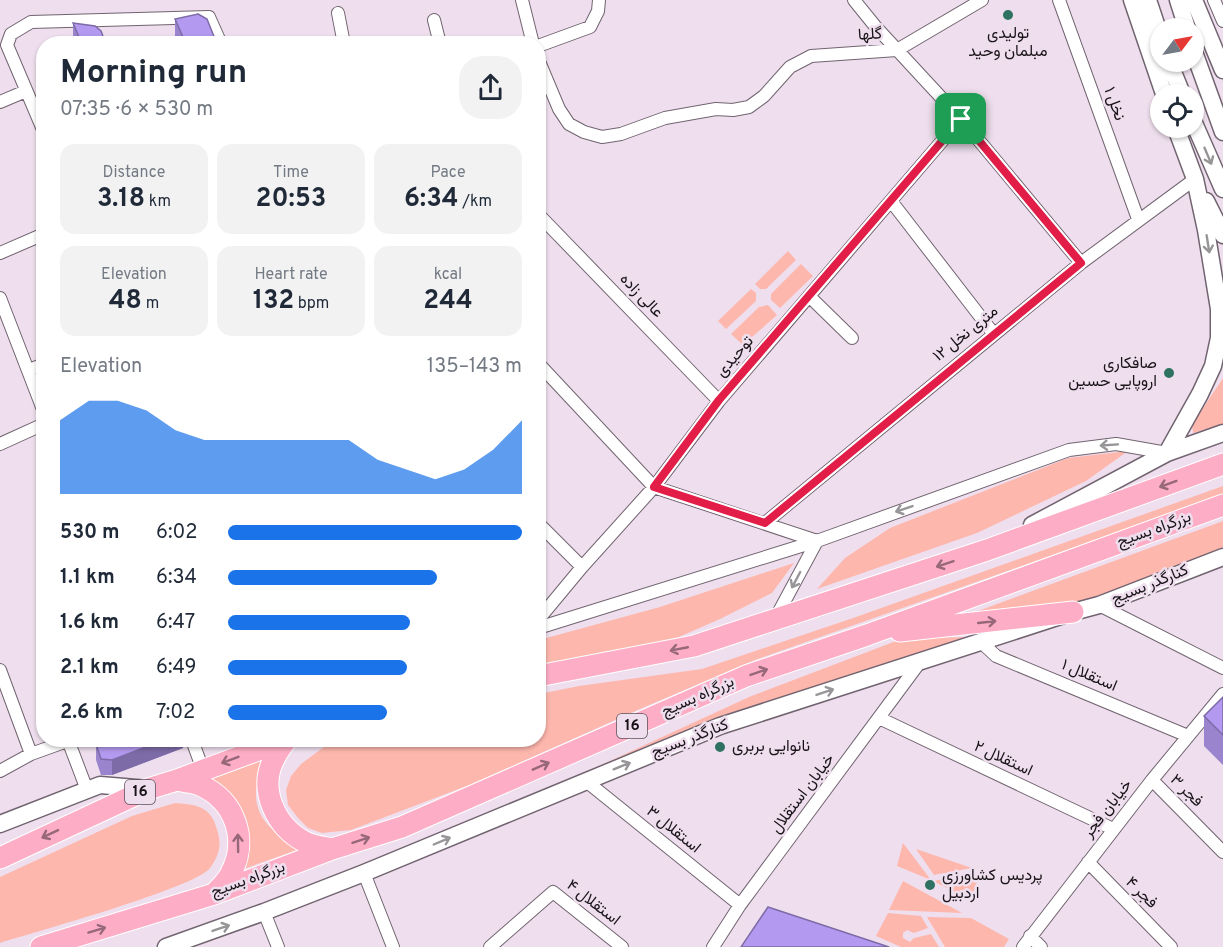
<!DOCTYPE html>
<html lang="en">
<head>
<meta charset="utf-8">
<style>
  body { margin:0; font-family:Overpass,Vazirmatn,sans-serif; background:#f2f2f3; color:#1f2937; height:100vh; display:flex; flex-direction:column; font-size:22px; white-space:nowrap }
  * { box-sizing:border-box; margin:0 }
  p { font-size:20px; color:#747a83 }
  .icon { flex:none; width:33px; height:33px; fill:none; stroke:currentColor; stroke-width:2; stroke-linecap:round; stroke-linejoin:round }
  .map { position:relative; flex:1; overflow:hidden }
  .side { position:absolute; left:36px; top:36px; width:510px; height:711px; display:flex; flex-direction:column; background:#fff; border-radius:24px; box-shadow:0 2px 4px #0004 }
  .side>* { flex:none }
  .needle { width:39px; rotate:58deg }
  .fabs { position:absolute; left:1150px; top:18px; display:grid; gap:12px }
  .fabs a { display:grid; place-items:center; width:54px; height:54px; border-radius:50%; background:#fff; box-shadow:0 2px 4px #0004; font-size:30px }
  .pin { position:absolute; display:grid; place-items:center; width:51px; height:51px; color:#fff; margin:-26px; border-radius:12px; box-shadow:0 3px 9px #0006 }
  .round { display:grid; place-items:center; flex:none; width:63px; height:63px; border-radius:24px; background:#f2f2f3 }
  .summary { display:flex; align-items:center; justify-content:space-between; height:102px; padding:0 24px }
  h1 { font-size:33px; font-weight:700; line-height:45px }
  .figures { display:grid; grid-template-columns:repeat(3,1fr); gap:9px; height:102px; padding:6px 24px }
  .figures div { display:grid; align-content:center; border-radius:15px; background:#f2f2f3; text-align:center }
  .figures b { font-size:26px; font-weight:700 }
  .figures small { font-size:16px; font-weight:400 }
  .figures p { font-size:16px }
  .chart { height:168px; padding:12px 24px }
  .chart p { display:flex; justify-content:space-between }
  .chart svg { width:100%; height:108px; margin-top:6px; fill:#1a73e8; opacity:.7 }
  ul { padding:0 24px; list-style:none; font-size:20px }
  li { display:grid; grid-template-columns:96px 72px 1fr; align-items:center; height:45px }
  li i { height:15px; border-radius:8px; background:#1a73e8 }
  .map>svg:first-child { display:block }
</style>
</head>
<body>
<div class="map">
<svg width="1223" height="947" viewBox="0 0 1223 947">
  <rect width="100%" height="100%" fill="#efdfee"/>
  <path fill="#fdb7ad" d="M788 251 796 260 766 289H760L755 284Z
    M801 264 813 276 780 308 771 300V294Z
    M751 289 756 293V301L726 329 718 321Z
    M768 305 777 315 743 345 731 334 759 307Z
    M1223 378V424L1193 433 1192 425Z
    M1128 451 1086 481 977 533 817 589 845 558 890 528 1068 458Z
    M1223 486V495L755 660 640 709 472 784 351 830 322 833 308 828 298 818 288 805 286 790 291 776 301 764 328 744 343 740H538L539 694 579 686 702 669 856 617Z
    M1223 521V547L1203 559 1086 600 1055 606 970 614Z
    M794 563 772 593 720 619 679 637 599 657 539 664V640L660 607Z
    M975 637 723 718 597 767 749 697 904 638Z
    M266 759C263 769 257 781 256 791 254 821 279 836 300 849L241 870C260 821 243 811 208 779Z
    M175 803C190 804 207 805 214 821 221 839 223 850 210 868 195 888 34 932 0 943V877L132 816Z
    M903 843 931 880 897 866Z
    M916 849 972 868 934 875Z
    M980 873 971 900 933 881Z
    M903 881 962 913 889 910Z
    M888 913 921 916 928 928 914 933 907 930 903 933V938L910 942 914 938 931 934 939 947H901L876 936Z
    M927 917 971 918 1009 939 1004 947H945Z"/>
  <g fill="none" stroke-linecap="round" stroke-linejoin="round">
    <g stroke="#716470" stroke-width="14">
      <path id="street" d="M522 0 533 44
        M854 0 875 26 961 119 1081 263
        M1059 0 1138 219
        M1214 0 1223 21
        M338 13 344 44
        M434 20 440 44
        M538 46 590 27 598 11 599 0
        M538 59 559 109 569 124 584 132 602 137 621 134 665 118 716 109 733 110 749 107 764 96 790 67 811 56 897 50 982 0
        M0 102 26 91
        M44 132 7 45 11 34 31 22 209 17 221 44
        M891 201 993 333
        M538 214 719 401
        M0 253 44 234
        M809 296 852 338
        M0 298 44 412
        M538 363 654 487 817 541
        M29 370 44 364
        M0 444 44 424
        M538 523 582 567
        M765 523 1081 263 1195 179
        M1099 605 1223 668
        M775 619 817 541
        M538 620 582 567 654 487 719 401 961 119
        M538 628 817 541 1069 450 1116 444 1167 453
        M981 642 996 656 1188 736
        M0 670 31 754
        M879 718 1113 829
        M68 740 87 790
        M192 740 203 770
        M0 771 31 754 70 740
        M1152 780 1223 852
        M586 781 740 905
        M1088 862 1171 947
        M364 873 393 947
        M264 912 278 947
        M1030 936 1041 947
        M490 947 553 892 622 947
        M713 947 740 905 920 662
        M1023 947 1152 780 1223 694"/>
    </g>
    <g stroke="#716470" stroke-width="19">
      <path id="secondary" d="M1132 0 1164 94
        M1148 0 1161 39
        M1178 0 1187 28
        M1194 0 1223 70
        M1194 52 1223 132
        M1169 62 1182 94
        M1194 123 1223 189
        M1206 201 1223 235
        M1167 453 1200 394 1213 366 1219 338V309L1206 230 1195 179 1176 128
        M1032 525 1167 453 1223 433
        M0 824 100 785 148 789
        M166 947 264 912 364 873 720 726 1073 612 1099 605 1223 557"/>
    </g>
    <g stroke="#fff" stroke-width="23">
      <path id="highway" d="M900 631 1073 612
        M538 676 694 646 987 550 1223 464
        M286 740C282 746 277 752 274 759 258 790 276 827 305 842 313 846 323 847 332 849
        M177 780C184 782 193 782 200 785 236 801 249 841 230 875 226 882 220 888 215 893
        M0 858 148 789 177 780 285 740
        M41 947 214 894 332 849 402 827 746 676 867 635 1223 505"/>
    </g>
    <use href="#street" stroke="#fff" stroke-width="12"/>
    <use href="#secondary" stroke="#fff" stroke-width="16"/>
    <use href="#highway" stroke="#feadc7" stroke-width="21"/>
  </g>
  <path fill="#9a84ce" d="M175 19 217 44H177L175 40Z
    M73 23 106 44H73Z
    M1223 697V765L1204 746V716Z
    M109 740H184L183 748 112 775H101L96 760V744Z"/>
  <path fill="#7d6ba7" d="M164 740H184L183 748 112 775V760Z
    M209 740H217L209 743Z"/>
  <path fill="#b399ef" stroke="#7d6ba7" stroke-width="1.5" d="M198 14 207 19 217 44H186L175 19Z
    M73 23 95 26 101 31 106 44H82Z
    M1223 697V735L1204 716Z
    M109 740H164L112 760 101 759 96 744Z
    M768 907 889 947H741Z"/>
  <defs><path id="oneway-shaft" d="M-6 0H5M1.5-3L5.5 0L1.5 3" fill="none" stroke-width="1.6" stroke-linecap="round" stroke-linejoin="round" transform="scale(1.5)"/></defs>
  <g stroke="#989598">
    <use href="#oneway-shaft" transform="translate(1208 156) rotate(67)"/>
    <use href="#oneway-shaft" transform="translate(1208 244) rotate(81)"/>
    <use href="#oneway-shaft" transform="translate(1109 445) rotate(176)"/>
    <use href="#oneway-shaft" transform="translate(904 509) rotate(161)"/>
    <use href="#oneway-shaft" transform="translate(796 580) rotate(118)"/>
    <use href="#oneway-shaft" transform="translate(825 692) rotate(-18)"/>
    <use href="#oneway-shaft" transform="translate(622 766) rotate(-22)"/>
    <use href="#oneway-shaft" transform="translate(442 841) rotate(-23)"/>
    <use href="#oneway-shaft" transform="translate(221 928) rotate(-19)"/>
  </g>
  <g stroke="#976879">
    <use href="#oneway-shaft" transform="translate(1168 484) rotate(160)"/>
    <use href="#oneway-shaft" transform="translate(945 564) rotate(162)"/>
    <use href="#oneway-shaft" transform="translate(987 622) rotate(-6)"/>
    <use href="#oneway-shaft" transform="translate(679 649) rotate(169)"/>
    <use href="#oneway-shaft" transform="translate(759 672) rotate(-19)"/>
    <use href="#oneway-shaft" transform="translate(230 760) rotate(159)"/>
    <use href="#oneway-shaft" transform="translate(541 766) rotate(-24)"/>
    <use href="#oneway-shaft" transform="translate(50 834) rotate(155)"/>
    <use href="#oneway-shaft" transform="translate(361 840) rotate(-18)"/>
    <use href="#oneway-shaft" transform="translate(238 843) rotate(-91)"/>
    <use href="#oneway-shaft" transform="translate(97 930) rotate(-17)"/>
  </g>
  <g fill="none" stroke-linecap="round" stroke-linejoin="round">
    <g stroke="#fff" stroke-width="12">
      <path id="route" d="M961 119 1081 263 765 523 654 487 719 400Z"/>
    </g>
    <use href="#route" stroke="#e11d48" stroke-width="8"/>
  </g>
  <g fill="#307262" stroke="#efdfee" stroke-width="2">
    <circle cx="1008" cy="15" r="6"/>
    <circle cx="1169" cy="373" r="6"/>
    <circle cx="720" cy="747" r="6"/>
    <circle cx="930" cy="885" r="6"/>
  </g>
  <g text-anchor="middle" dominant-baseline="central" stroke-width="5" stroke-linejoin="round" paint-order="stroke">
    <g fill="#efdfee" stroke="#595159" stroke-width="1.5">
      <rect x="617" y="714" width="30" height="24" rx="4.5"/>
      <rect x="125" y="780" width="30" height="24" rx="4.5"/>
    </g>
    <g font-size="15" font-weight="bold" fill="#191419">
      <text x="632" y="726">16</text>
      <text x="140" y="792">16</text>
    </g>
    <g font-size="16" fill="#191419" stroke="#efdfee" text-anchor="start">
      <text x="1008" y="34" text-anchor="middle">تولیدی<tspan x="1008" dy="18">مبلمان وحید</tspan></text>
      <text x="1157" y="364" text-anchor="end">صافکاری<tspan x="1157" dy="18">اروپایی حسین</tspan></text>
      <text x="732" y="747">نانوایی بربری</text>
      <text x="942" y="876">پردیس کشاورزی<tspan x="942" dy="18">اردبیل</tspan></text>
    </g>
    <g font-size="16" fill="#191419" stroke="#efdfee">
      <text transform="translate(870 35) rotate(-4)">گلها</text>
      <text transform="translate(1114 104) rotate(70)">نخل ۱</text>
      <text transform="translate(641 296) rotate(46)">عالی زاده</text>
      <text transform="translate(966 334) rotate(-39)">۱۲ متری نخل</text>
      <text transform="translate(735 357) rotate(-49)">توحیدی</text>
      <text transform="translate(1154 530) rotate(-20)">بزرگراه بسیج</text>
      <text transform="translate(1150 585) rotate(-22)">کنارگذر بسیج</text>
      <text transform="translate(1089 676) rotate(23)">استقلال ۱</text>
      <text transform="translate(698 697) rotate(-24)">بزرگراه بسیج</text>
      <text transform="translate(690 739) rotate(-21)">کنارگذر بسیج</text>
      <text transform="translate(1003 759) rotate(25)">استقلال ۲</text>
      <text transform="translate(1186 791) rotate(45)">فجر ۳</text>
      <text transform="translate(803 794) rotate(-53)">خیابان استقلال</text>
      <text transform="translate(1108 809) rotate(-52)">خیابان فجر</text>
      <text transform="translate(673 830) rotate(39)">استقلال ۳</text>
      <text transform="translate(248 880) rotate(-20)">بزرگراه بسیج</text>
      <text transform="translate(1141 893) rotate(45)">فجر ۴</text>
      <text transform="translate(593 903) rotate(38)">استقلال ۴</text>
    </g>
  </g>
</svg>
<div class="fabs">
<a><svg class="needle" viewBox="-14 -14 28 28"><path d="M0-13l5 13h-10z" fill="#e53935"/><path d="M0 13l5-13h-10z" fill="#747a83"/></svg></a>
<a><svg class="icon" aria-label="locate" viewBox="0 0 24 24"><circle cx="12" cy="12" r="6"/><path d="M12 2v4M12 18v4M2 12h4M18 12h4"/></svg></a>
</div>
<div class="pin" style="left:961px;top:119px;background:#1e9e55"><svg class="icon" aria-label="arrive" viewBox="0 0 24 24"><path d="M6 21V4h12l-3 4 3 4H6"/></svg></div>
<section class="side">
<div class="summary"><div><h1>Morning run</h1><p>07:35 · 6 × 530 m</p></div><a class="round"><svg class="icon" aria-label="share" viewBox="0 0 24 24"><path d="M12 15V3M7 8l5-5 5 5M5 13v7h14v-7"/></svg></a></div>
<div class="figures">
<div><p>Distance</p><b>3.18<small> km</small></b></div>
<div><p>Time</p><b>20:53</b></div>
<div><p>Pace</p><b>6:34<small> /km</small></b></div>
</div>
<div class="figures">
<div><p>Elevation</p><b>48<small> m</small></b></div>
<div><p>Heart rate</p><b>132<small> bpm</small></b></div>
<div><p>kcal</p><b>244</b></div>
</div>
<div class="chart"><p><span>Elevation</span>135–143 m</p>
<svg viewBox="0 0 160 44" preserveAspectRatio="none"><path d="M0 44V14L10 6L20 6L30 10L40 18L50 22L60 22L70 22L80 22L90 22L100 22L110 30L120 34L130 38L140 34L150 26L160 14V44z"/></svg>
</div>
<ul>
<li><b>530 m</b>6:02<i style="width:100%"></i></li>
<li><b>1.1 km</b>6:34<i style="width:71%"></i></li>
<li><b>1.6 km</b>6:47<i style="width:62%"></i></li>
<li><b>2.1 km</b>6:49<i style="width:61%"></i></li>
<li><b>2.6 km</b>7:02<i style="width:54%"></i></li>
</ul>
</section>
</div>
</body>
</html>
